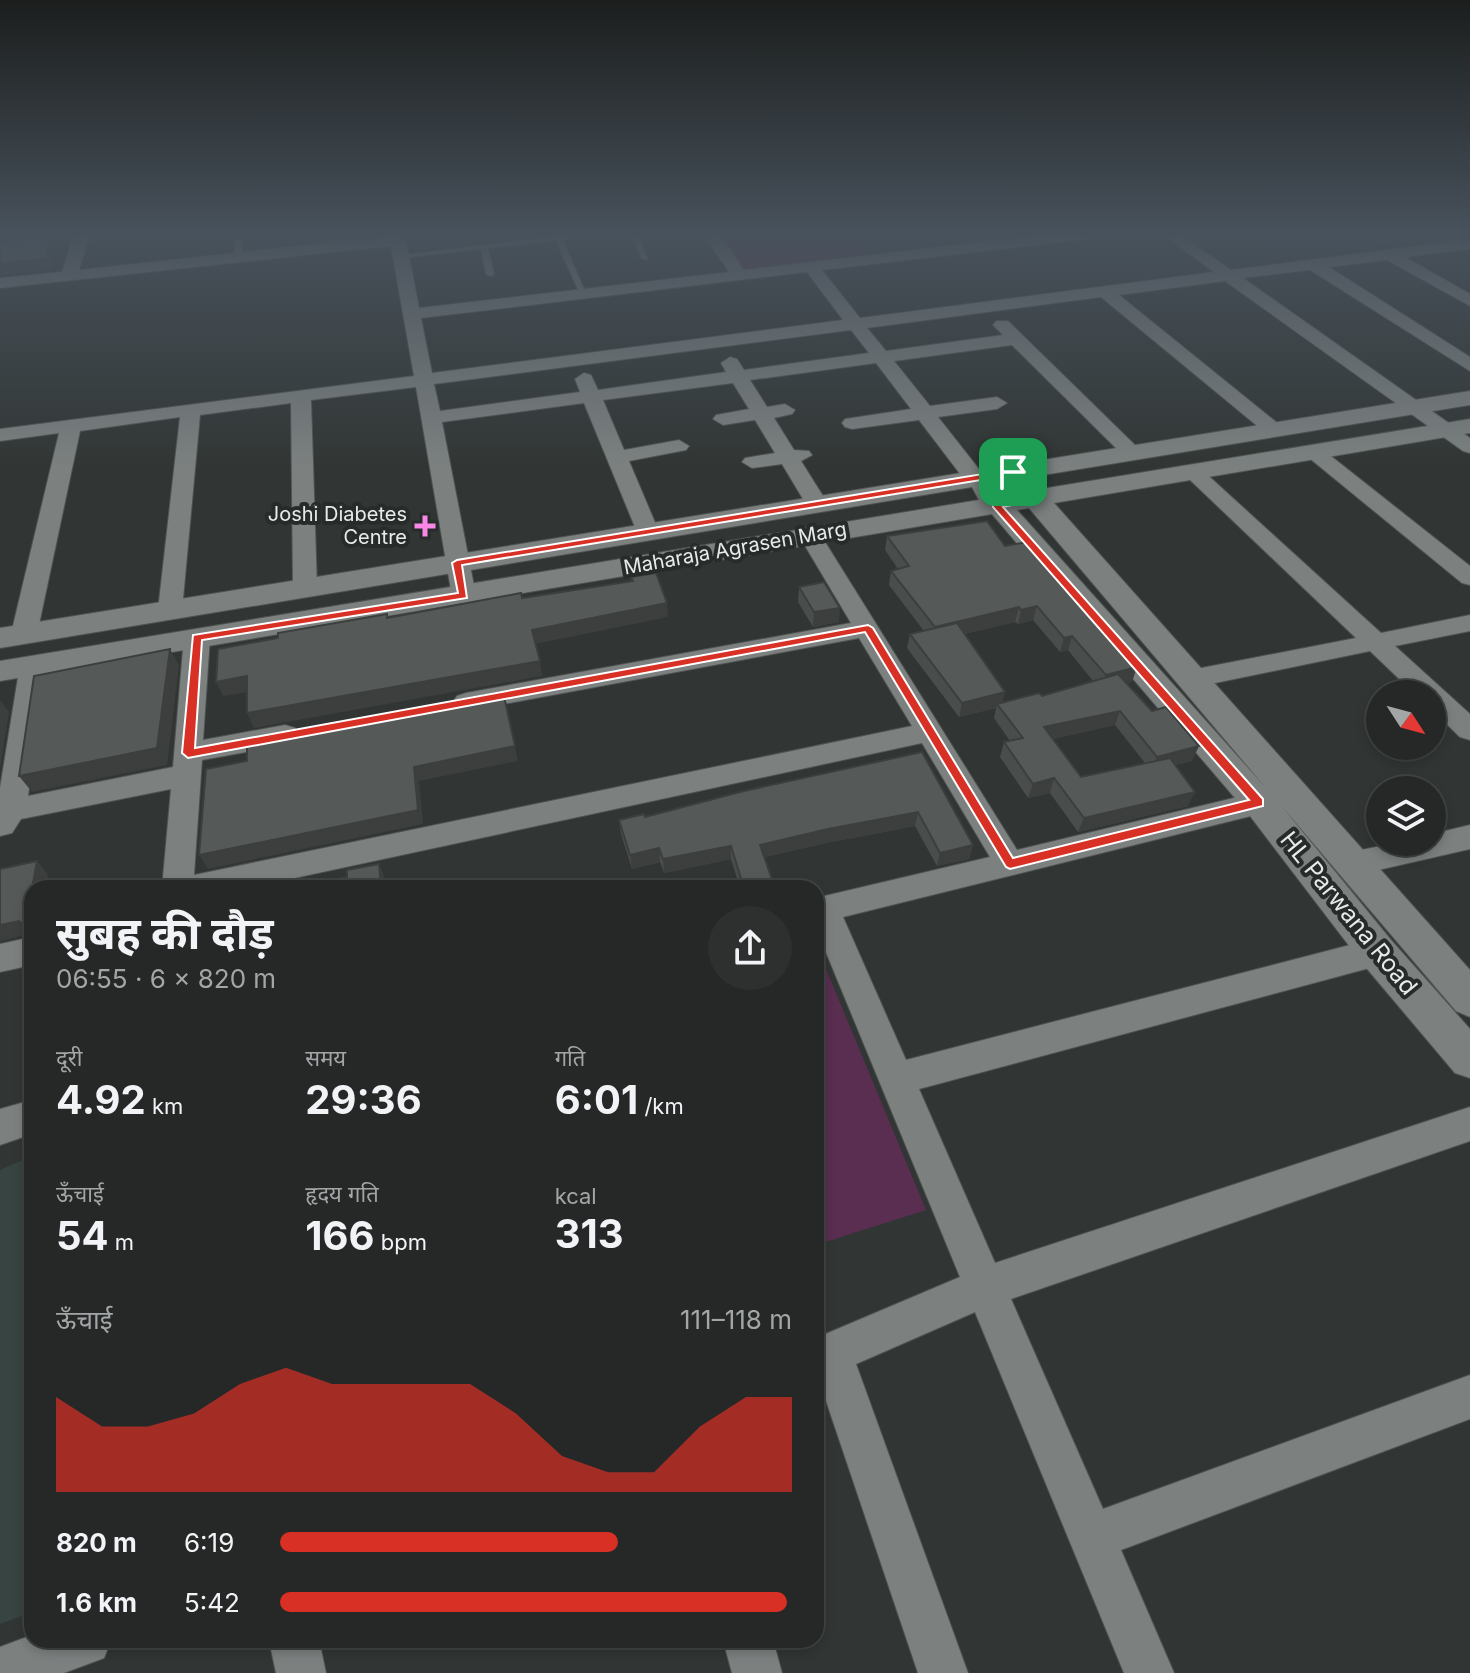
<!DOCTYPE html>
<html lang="hi">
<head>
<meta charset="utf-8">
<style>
  body { margin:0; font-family:Inter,"Noto Sans Devanagari",sans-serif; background:#2d302f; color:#f1f3f6; height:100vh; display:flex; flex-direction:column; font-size:30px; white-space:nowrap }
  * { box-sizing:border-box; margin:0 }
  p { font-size:26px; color:#a3a6a7 }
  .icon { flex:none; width:44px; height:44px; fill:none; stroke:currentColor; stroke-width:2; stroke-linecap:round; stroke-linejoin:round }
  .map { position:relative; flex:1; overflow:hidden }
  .sheet { position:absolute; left:24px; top:880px; width:800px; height:768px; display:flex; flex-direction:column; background:#252827; border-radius:24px; box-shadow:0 4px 12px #0003,0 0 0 2px #424444 }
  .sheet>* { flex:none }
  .needle { width:52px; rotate:126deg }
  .controls { position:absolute; left:1366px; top:680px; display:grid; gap:16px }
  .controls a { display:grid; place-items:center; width:80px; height:80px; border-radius:50%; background:#252827; box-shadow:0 4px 12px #0003,0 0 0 2px #424444; font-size:40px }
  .pin { position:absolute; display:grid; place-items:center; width:68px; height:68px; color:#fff; margin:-34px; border-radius:16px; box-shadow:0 4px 12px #0006 }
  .round { display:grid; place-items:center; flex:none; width:84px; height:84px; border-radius:42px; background:#2d302f }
  .overview { display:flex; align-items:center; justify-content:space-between; height:136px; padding:0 32px }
  h1 { font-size:44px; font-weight:700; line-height:60px }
  .metrics { display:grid; grid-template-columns:repeat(3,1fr); gap:12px; height:136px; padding:8px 32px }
  .metrics div { display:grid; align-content:center }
  .metrics b { font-size:40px; font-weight:700 }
  .metrics small { font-size:22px; font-weight:400 }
  .metrics p { font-size:22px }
  .chart { height:224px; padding:16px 32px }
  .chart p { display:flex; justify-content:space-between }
  .chart svg { width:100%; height:144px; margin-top:8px; fill:#d93025; opacity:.7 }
  ul { padding:0 32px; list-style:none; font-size:26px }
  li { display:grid; grid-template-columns:128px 96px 1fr; align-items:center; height:60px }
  li i { height:20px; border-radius:10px; background:#d93025 }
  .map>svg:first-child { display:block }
</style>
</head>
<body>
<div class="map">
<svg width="1470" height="1673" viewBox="0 0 1470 1673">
  <rect width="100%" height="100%" fill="#313634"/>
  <path fill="#384441" d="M32 1156V1612L0 1624V1170Z"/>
  <path fill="#592e51" d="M718 234H849L868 256 743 270Z
    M816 945 926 1210 816 1245Z"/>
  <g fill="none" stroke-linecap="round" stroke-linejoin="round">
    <g stroke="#4f5352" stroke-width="2">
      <path id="service" d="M235 234H243L242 258 238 260 234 258Z
        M554 234H598L563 240 587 296 580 294 556 241 488 248 494 274 490 276 486 274 481 249 401 258 397 256 555 236Z
        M631 234H638L648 260 641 258Z"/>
    </g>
    <g stroke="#4f5352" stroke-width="2">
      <path id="minor" d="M74 234H90L79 270 405 234 419 308 729 272 703 234H719L744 270 1047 234H1096L1088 239 822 270 860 318 1214 272 1162 234H1180L1231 270 1470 239V249L1405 257 1470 294V306L1387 260 1329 267 1470 357V371L1310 270 1243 278 1470 438V453L1463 451 1225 281 1119 295 1281 426 1284 430 1281 434H1267L1101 297 867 328 886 351 1003 335 993 325 996 321H1008L1139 449 1142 453 1139 457H1125L1012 345 894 361 930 406 997 397 1007 403 997 409 938 417 986 478 975 484 967 483 919 420 852 429 845 427 842 423 845 419 911 409 876 363 750 380 767 407 785 404 795 410 792 414 774 418 794 450 809 451 812 455 801 461 828 504 817 511 809 509 782 464 752 468 742 462 745 458 775 453 755 420 723 425 713 419 716 415 749 409 733 383 603 400 624 450 679 440 689 446 686 450 629 461 659 532 656 537H640L637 532 584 403 442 422 476 596 473 601H455L452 596 416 387 311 400 317 588 313 593H297L293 588 291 403 200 415 182 610 179 615H161L158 610 180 417 80 431 37 634 33 640H15L11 634 59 433 0 441V429L414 376 391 246 0 288V278L62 272ZM807 272 843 320 432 373 421 318ZM851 330 869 353 744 370 737 359 730 357 721 363 726 372 598 390 591 375 584 373 575 379 580 392 440 411 434 384Z
        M1315 447 1322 449 1470 566V585L1462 583 1308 457 1305 453 1308 449Z
        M1195 468 1202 470 1381 633 1470 615V631L1395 646 1470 714V740L1460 737 1432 710V694H1415L1370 651 1191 688 1182 685 1178 679 1182 673 1191 670 1356 638 1188 478 1184 474Z
        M809 527 817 529 820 534 1017 850 1259 792 1269 795 1274 803 1269 811 1259 814 843 917 906 1060 1377 938 1389 942 1393 952 1389 962 1377 966 919 1089 995 1263 1470 1107V1141L1011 1299 1103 1509 1470 1375V1419L1121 1550 1174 1673H1124L975 1312 856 1364 968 1673H918L819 1380 816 1381V1338L960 1277 816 928V898L990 857 922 743 248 888H162L171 789 21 819 12 833 0 836V788L20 665 24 659 33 656 42 659 46 665 28 796 173 767 184 637 188 631H206L210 637 203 740 285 725 295 728 299 735 295 742 285 745 202 760 194 875 912 726 859 638 466 711 457 708 453 702 457 696 466 693 851 623 798 534 801 529Z
        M1470 825V849L1352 876 1341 872 1337 864 1341 856C1371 846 1400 842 1432 842V834Z
        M32 937V965L0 972V944Z
        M32 1100V1134L0 1145V1109Z
        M32 1635V1640H111L104 1658 64 1673H0V1647Z
        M269 1640H319L326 1673H276Z
        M723 1640H773L782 1673H732Z"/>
    </g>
    <g stroke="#4f5352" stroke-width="2">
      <path id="tertiary" d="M1470 391V405L1025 478 1033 481 1041 489 1470 419V433L1054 503 1470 970V1017L1456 1011 1279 803 1391 940 1470 1029V1078L1455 1073 1363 964 1247 812 992 514 0 681V661L979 500 972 487 0 648V628ZM1020 479 1011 486 1017 493 1004 495 993 484ZM1029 508 1266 788 1017 510Z"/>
    </g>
    <use href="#service" fill="#7c8180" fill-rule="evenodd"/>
    <use href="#minor" fill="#7c8180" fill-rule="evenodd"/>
    <use href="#tertiary" fill="#7c8180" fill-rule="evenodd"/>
  </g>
  <path fill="#494d4c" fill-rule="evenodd" d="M1364 234H1459L1379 243Z
    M887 536 1005 546 1132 682 1127 683 1192 761 1175 765 1188 806 1078 832 1050 793 1028 798 1000 757 1004 742 1010 741 994 718 996 708 959 717 907 648 910 634 924 631 889 585 891 571 898 569 885 550ZM1033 620 1060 652 1068 650 1093 681 1042 696 1002 702 1005 692 964 634 1015 622 1018 624ZM1115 725 1145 763 1081 777 1053 739Z
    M799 587 839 622 813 627 798 602Z
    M922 752 973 845 969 859 937 866 915 826 826 843 764 857 775 888H740L731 859 664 873 660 862 632 869 621 834 619 820 645 817Z"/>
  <path fill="#3c3f3e" d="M51 234H58L51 270 0 275V263Z
    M1382 234H1459L1379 243Z
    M667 603 668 617 535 644 532 630Z
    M1037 606 1033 620 1018 624 1021 610Z
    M1019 607 1015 622 932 642 935 627Z
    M840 608 839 622 813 627 814 612Z
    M1072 636 1068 650 1060 652 1064 638Z
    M170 649 179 665 167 765 32 792 19 776Z
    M540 661 542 676 254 728 247 713Z
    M1137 667 1132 682 1101 690 1106 675Z
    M247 676 254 691 223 696 216 682Z
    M503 692 518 761 419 781 423 824 208 869 199 855 414 767Z
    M1005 692 1001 707 997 704 996 708 959 717 962 703Z
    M0 700 9 712 0 769Z
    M1120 711 1115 725 1040 742 1044 727Z
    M1199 746 1192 761 1151 771 1157 757Z
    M1054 778 1050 793 1028 798 1033 784Z
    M1195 792 1188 806 1078 832 1084 818Z
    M918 812 915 826 826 843 760 858V845L828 829Z
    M973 845 969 859 937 866 940 853Z
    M731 846V859L664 873 663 859Z
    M659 848 660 862 632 869 630 855Z
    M37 861 48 875 46 888H32Z
    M379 864 385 878 386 888H381Z
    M32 888V934L25 927Z
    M19 921 31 934 0 941V925Z"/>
  <path fill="#555a58" stroke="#3c3f3e" stroke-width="2" d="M22 234H51L46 259 0 263V242L18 240Z
    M987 521 1005 546 1028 542 1137 667 1106 675 1072 636 1064 638 1037 606 1021 610 1019 607 935 627 891 571 909 566 887 536Z
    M656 573 667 603 532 630 540 661 247 713V676L216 682 218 649 278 638V633L387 614V618L521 593 522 598 633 581 631 577Z
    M824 582 840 608 814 612 799 587Z
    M957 623 1005 692 962 703 910 634Z
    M170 649 157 748 19 776 34 676Z
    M1118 674 1152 711 1166 707 1199 746 1157 757 1120 711 1044 727 1081 777 1170 758 1195 792 1084 818 1054 778 1033 784 1004 742 1023 738 997 704 1039 693 1042 696Z
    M503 692 515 746 414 767 418 810 199 855 206 769 247 761V739Z
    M922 752 973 845 940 853 918 812 828 829 760 845 775 888H744L731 846 663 859 659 848 630 855 619 820 644 814 645 817 744 791Z
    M37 861 25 927 19 921 0 925V869Z
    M379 864 381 888H294L347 877V870Z"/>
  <linearGradient id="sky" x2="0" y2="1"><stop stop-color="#1b1e1d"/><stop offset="0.5" stop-color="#48525c"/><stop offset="1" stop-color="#48525c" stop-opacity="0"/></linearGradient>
  <rect width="1470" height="468" fill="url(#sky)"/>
  <path fill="#d93025" stroke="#fff" stroke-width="2" fill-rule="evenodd" d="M1013 469 1040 499 1003 507 1263 799V806L1010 869 1006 867 865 632 188 758 182 753 193 635 458 593 452 563 457 560ZM1011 475 1029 497 993 503V507L1249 800 1013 858 873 628 868 625 195 748 202 640 467 598 462 565Z"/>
  <path fill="#fa87e6" stroke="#272c2a" stroke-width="3" d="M421 514h8v8h8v8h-8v8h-8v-8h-8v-8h8z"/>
  <g text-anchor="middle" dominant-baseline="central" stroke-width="8" stroke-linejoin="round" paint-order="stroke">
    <g font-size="20" fill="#e8ebea" stroke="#272c2a" text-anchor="end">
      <text x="407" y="514">Joshi Diabetes<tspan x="407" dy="23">Centre</tspan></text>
    </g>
    <g font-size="20" fill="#e8ebea" stroke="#272c2a">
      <text transform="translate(735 548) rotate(-10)">Maharaja Agrasen Marg</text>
    </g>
    <g font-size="24" fill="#e8ebea" stroke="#272c2a">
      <text transform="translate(1349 913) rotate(51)">HL Parwana Road</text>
    </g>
  </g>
</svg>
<div class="controls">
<a><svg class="needle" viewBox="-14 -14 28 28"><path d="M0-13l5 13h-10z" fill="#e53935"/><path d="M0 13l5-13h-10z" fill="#a3a6a7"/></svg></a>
<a><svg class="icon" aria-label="layers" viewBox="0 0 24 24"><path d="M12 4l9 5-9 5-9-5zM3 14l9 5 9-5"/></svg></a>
</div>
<div class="pin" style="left:1013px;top:472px;background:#1e9e55"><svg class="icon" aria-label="arrive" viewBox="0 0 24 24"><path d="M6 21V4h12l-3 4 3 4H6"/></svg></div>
<section class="sheet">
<div class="overview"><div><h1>सुबह की दौड़</h1><p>06:55 · 6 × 820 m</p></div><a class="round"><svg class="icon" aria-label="share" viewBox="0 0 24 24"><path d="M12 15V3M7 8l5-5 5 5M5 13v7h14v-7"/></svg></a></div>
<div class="metrics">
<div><p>दूरी</p><b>4.92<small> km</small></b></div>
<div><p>समय</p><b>29:36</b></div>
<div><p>गति</p><b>6:01<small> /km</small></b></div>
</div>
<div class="metrics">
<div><p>ऊँचाई</p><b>54<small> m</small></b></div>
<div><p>हृदय गति</p><b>166<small> bpm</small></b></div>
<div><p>kcal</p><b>313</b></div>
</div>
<div class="chart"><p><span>ऊँचाई</span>111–118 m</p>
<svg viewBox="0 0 160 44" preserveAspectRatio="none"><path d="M0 44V15L10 24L20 24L30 20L40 11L50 6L60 11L70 11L80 11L90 11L100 20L110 33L120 38L130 38L140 24L150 15L160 15V44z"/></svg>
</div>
<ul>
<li><b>820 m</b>6:19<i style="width:66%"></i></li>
<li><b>1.6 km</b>5:42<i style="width:99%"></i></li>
</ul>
</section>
</div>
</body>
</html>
